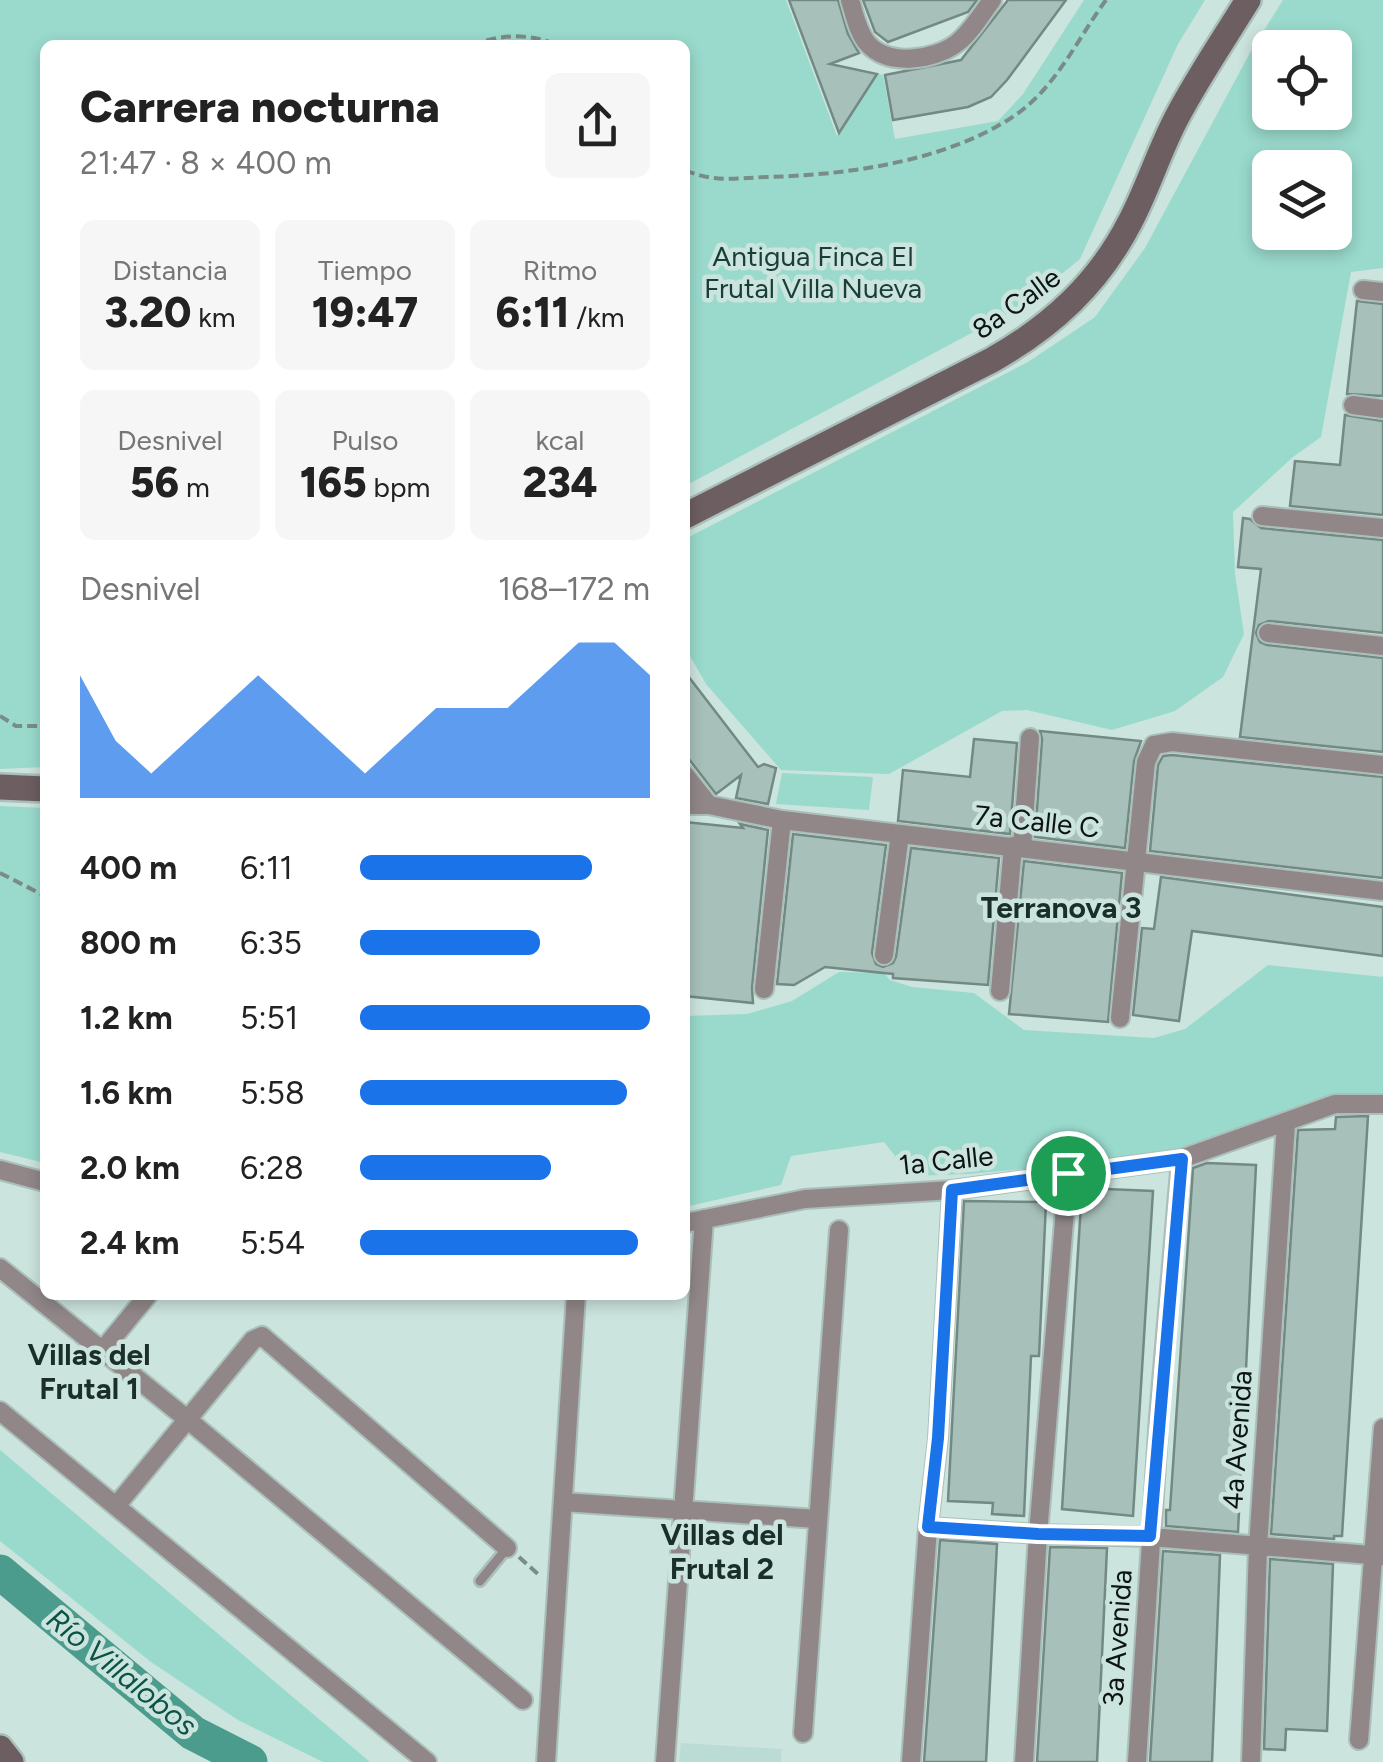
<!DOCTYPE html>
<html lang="es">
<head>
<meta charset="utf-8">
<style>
  body { margin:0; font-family:Figtree,sans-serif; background:#f6f6f6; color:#222; height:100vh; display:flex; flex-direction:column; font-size:38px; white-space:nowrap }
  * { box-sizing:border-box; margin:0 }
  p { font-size:32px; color:#767676 }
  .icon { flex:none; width:55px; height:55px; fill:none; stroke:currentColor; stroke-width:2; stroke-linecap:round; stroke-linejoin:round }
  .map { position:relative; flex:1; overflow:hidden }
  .panel { position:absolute; left:40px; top:40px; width:650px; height:1260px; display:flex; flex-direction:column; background:#fff; border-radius:15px; box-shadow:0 5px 15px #0003 }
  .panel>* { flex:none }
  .tools { position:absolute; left:1252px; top:30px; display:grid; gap:20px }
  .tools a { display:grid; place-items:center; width:100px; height:100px; border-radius:15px; background:#fff; box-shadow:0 5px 15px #0003; font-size:50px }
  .pin { position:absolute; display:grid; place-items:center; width:85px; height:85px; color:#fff; margin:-42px; border:5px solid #fff; border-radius:50%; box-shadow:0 2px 10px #0007 }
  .round { display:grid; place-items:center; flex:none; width:105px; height:105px; border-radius:15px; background:#f6f6f6 }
  .head { display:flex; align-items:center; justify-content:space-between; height:170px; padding:0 40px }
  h1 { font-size:45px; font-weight:800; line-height:75px }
  .figures { display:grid; grid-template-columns:repeat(3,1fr); gap:15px; height:170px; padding:10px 40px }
  .figures div { display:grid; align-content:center; border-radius:15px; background:#f6f6f6; text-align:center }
  .figures b { font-size:42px; font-weight:800 }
  .figures small { font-size:28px; font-weight:400 }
  .figures p { font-size:28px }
  .chart { height:280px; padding:20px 40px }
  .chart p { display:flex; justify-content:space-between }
  .chart svg { width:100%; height:180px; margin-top:10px; fill:#1a73e8; opacity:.7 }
  ul { padding:0 40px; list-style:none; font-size:32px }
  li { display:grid; grid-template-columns:160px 120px 1fr; align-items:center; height:75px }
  li i { height:25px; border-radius:12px; background:#1a73e8 }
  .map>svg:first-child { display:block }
</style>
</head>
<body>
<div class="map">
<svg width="1383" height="1762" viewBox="0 0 1383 1762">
  <rect width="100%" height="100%" fill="#cce4de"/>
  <path fill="#badcd4" d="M681 1743 782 1749 781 1762H679Z"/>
  <path fill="#99dacc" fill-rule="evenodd" d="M0 0H786L837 136 878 74 883 75 895 139 998 121 1023 94 1084 0H1205L1178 44 1080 259 1022 306 685 486V45H45V767L0 769Z
    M1283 0H1383V268L1351 272 1321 437 1293 457 1233 512 1235 574 1244 634 1223 677 1175 711 1112 730 1027 710 1002 711 889 774 781 770 706 684 689 654H685V539L1028 362 1095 317 1145 248 1251 51ZM1270 48H1335V112H1270ZM1270 168H1335V232H1270Z
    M782 773 873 777 869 810 776 804Z
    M0 806 45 808V1163L0 1152Z
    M1268 965 1383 977V1097L1348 1094 1319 1099 1266 1117 1194 1151 1124 1160 969 1174 911 1176 884 1142 791 1156 781 1185 685 1207V1016L747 1014 792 1001 839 972 884 973 890 980 912 987 974 993 1024 1030 1154 1038 1185 1029Z
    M0 1450 370 1762H323L238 1720 151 1662 0 1541Z"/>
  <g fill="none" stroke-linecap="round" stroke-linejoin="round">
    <path stroke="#4b9c8d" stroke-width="35" d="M0 1572 193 1733 250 1762"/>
  </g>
  <path fill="#a8c0ba" stroke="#738a84" stroke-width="2.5" d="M789 0H838L848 34 859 53 830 64 877 74 839 133Z
    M863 0H977L968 12 888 42 875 32Z
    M1008 0H1066L1007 80 991 97 968 107 893 120 885 75 961 60Z
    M1357 301 1383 304V396L1347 394Z
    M1345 415 1383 421V515L1290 506 1295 461 1340 465Z
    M1243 518 1250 519 1261 528 1383 540V633L1269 621 1259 625 1256 633 1260 642 1267 645 1383 658V752L1240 737 1261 569 1238 567Z
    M685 672 758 767 764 764 776 768 768 804 736 798 741 775 716 794 685 754Z
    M1040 731 1141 741 1134 761 1125 848 1035 837 1042 739Z
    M974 739 1017 743 1010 834 898 821 903 770 970 777Z
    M1172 755 1383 777V878L1150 851 1158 765 1163 756Z
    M685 822 743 828 740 824 768 830 752 988 753 1003 685 996Z
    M793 834 886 845 872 953 876 964 883 967 893 963 896 957 911 848 999 858 988 985 893 978V974L825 967 794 985 777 984Z
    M1024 861 1122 873 1108 1022 1009 1014Z
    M1161 877 1383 907V956L1192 931 1179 1021 1133 1015 1142 928 1154 929Z
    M1368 1116 1342 1536H1334V1539L1271 1534 1298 1130 1335 1129 1336 1117Z
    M1207 1163 1256 1165 1238 1532 1166 1526V1510H1170L1193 1168Z
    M1082 1188 1153 1191 1133 1516 1062 1509Z
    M964 1201 1046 1202 1039 1356H1031L1024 1516 992 1514 993 1503 948 1501Z
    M940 1540 997 1544 986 1762H924Z
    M1050 1547 1107 1548 1097 1762H1037Z
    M1163 1551 1220 1555 1212 1762H1150Z
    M1270 1559 1333 1564 1327 1731 1286 1729 1285 1750 1264 1749Z"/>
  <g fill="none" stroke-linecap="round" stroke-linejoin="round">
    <g stroke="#aabfb9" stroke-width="14">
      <path id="lane" d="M480 1581 507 1548"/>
    </g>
    <g stroke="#aabfb9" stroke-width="22">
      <path id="street" d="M850 0C854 13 858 33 868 44 889 67 935 60 957 43 971 32 981 15 992 0
        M1363 290 1383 292
        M1353 405 1383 409
        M1262 516 1383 528
        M1268 633 1383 646
        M685 775 709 805
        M685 805H709L782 820 1383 891
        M1022 847 1030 738
        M884 955 900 834
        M764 989 782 820
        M1000 991 1013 846
        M1120 1018 1146 762 1154 745 1172 742 1383 765
        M0 1170 45 1182
        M685 1223 805 1199 952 1190 1181 1159 1335 1104H1383
        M0 1268 187 1419 523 1700
        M102 1351 148 1295
        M0 1411 427 1762
        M563 1502 817 1519
        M116 1506 253 1340 262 1336 507 1548
        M928 1527 1038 1534 1151 1537 1383 1556
        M803 1733 839 1230
        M1359 1740 1383 1428
        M546 1762 576 1295
        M665 1762 704 1219
        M911 1762 928 1527 938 1439 952 1190
        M1024 1762 1038 1534 1068 1173
        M1137 1762 1159 1416 1181 1159
        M1251 1762 1258 1547 1286 1123"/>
    </g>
    <g stroke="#aabfb9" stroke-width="30">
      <path id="secondary" d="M685 516 992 360C1052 326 1098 284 1130 222 1148 188 1159 151 1177 117 1198 77 1224 39 1248 0
        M0 787 45 789
        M0 1748 11 1762"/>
    </g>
    <path stroke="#7a8c87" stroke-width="4" stroke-dasharray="10 5" stroke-linecap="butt" d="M472 45C502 34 528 33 558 45
      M685 170C714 183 736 178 767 177 846 175 943 162 1011 118 1055 90 1076 41 1106 0
      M0 716 16 726H45
      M0 873 45 896
      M519 1557 538 1574"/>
    <use href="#lane" stroke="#918789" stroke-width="9"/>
    <use href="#street" stroke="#918789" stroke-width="18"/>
    <use href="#secondary" stroke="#6c5e61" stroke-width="25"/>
  </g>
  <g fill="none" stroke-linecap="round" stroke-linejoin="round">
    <g stroke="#fff" stroke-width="20">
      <path id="route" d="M1182 1159 1150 1536 1038 1534 928 1527 938 1438 952 1190Z"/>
    </g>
    <use href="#route" stroke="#1a73e8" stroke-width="12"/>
  </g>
  <g text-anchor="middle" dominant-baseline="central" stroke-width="9" stroke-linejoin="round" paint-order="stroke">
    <g font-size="28" fill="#183e37" stroke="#cce4de">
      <text x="813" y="256">Antigua Finca El<tspan x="813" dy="32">Frutal Villa Nueva</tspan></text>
    </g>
    <g font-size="28" fill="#0d1513" stroke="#cce4de">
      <text transform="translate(1016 303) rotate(-36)">8a Calle</text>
      <text transform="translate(1037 821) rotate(6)">7a Calle C</text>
      <text transform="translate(946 1160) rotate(-6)">1a Calle</text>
      <text transform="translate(1237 1440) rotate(-86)">4a Avenida</text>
      <text transform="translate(1117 1638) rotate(-86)">3a Avenida</text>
    </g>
    <g font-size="30" font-weight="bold" fill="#1a2f2a" stroke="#cce4de">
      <text x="1061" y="907">Terranova 3</text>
      <text x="89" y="1354">Villas del<tspan x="89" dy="34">Frutal 1</tspan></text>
      <text x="722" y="1534">Villas del<tspan x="722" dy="34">Frutal 2</tspan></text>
    </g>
    <g font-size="30" font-style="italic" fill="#0b5247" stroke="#cce4de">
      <text transform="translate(122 1672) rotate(39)">Río Villalobos</text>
    </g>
  </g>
</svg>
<div class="tools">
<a><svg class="icon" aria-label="locate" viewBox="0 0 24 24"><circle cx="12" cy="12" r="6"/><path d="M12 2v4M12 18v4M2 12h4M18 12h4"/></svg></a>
<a><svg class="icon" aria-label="layers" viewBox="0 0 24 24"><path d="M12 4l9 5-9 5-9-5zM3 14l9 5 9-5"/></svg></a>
</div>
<div class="pin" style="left:1068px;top:1173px;background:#1e9e55"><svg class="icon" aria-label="arrive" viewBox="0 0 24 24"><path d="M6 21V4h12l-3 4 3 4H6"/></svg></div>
<section class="panel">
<div class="head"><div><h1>Carrera nocturna</h1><p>21:47 · 8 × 400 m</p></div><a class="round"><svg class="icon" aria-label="share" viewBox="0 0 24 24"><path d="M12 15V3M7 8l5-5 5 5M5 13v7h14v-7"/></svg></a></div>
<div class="figures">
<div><p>Distancia</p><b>3.20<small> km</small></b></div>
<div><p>Tiempo</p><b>19:47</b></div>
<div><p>Ritmo</p><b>6:11<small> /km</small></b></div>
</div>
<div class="figures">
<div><p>Desnivel</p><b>56<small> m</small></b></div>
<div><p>Pulso</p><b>165<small> bpm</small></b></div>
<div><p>kcal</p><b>234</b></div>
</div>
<div class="chart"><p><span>Desnivel</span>168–172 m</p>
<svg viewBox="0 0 160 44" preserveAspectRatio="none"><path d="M0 44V14L10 30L20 38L30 30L40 22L50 14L60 22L70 30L80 38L90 30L100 22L110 22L120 22L130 14L140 6L150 6L160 14V44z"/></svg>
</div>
<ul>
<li><b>400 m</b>6:11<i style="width:80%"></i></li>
<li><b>800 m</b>6:35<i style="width:62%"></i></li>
<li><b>1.2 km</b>5:51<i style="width:100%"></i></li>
<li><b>1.6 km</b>5:58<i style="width:92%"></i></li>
<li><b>2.0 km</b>6:28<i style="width:66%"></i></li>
<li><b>2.4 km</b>5:54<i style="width:96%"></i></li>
</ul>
</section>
</div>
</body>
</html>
